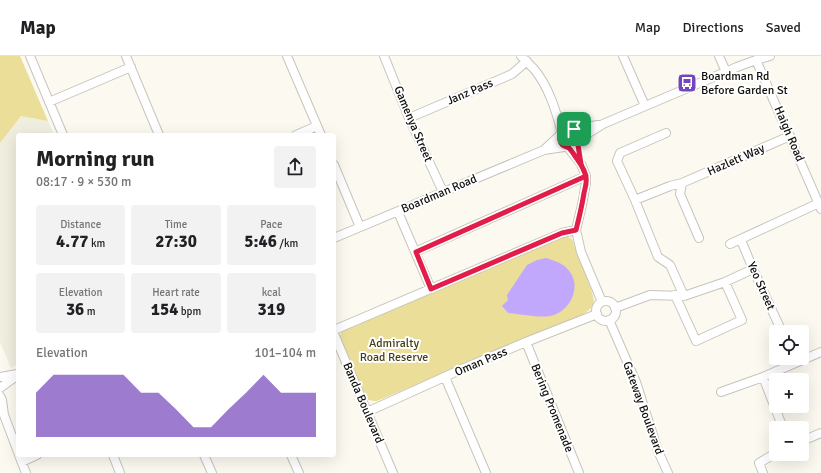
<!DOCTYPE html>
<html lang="en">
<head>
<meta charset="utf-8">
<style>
  body { margin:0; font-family:Signika,sans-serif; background:#f2f2f2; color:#202124; height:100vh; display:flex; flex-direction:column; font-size:15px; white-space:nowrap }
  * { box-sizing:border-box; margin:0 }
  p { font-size:13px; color:#757577 }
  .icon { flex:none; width:22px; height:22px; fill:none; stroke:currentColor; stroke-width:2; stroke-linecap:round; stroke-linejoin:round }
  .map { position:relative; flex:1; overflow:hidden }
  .drawer { position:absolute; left:16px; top:77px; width:320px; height:324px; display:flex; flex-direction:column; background:#fff; border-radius:4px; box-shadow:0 4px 16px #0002 }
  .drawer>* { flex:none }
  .tools { position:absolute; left:769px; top:269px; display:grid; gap:8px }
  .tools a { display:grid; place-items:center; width:40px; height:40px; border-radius:4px; background:#fff; box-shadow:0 4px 16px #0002; font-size:20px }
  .pin { position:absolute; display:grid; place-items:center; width:34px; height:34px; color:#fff; margin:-17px; border-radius:8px; box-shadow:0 2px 6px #0006 }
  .round { display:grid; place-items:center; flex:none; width:42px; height:42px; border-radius:4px; background:#f2f2f2 }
  .head { display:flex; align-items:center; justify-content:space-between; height:68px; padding:0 20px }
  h1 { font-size:22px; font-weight:700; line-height:30px }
  .figures { display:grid; grid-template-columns:repeat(3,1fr); gap:6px; height:68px; padding:4px 20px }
  .figures div { display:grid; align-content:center; border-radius:4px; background:#f2f2f2; text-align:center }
  .figures b { font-size:17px; font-weight:700 }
  .figures small { font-size:11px; font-weight:400 }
  .figures p { font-size:11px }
  .chart { height:112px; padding:8px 20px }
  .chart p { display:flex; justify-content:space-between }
  .chart svg { width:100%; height:72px; margin-top:4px; fill:#7445bc; opacity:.7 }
  header { display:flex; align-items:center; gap:24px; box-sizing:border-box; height:56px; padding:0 20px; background:#fff; border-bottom:1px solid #e0e0e0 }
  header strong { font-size:19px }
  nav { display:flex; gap:22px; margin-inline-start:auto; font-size:14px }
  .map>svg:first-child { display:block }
</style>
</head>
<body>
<header>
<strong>Map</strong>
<nav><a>Map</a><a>Directions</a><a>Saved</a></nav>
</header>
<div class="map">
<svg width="821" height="417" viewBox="0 0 821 417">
  <rect width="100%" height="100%" fill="#fbf9f0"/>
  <path fill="#f0eede" d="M21 60 48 65 54 79H18V308L11 312 0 286V87Z"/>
  <path fill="#eade98" d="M0 0H20L48 65 21 60 0 87Z
    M564 181H568L572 183 592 236 594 245 593 250 588 255 582 259 377 345C371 345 367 344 363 339L340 284V279L342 274Z"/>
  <path fill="#c2a8fd" d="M546 202C555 205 564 207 570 216 581 231 571 253 554 259 542 263 520 258 508 257L502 250 508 244 507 239 527 209 537 204Z"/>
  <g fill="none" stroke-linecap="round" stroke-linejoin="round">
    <g stroke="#c6c4bc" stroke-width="10">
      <path id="minor" d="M30 0 63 79
        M126 0 159 79
        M287 0 321 79
        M384 0 409 62 443 136
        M521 0C525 4 530 9 534 13 549 31 556 55 562 77
        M623 0 645 50
        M719 0 726 16
        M756 4 821 153
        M49 46 131 11
        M409 62 503 22 512 18 527 5
        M560 82a10 10 0 1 1 20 0a10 10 0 1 1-20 0Z
        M574 73 598 69
        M666 77 620 97 617 105 635 144 658 201 670 209 684 240
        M296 79 317 70
        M580 84 587 78 603 68 737 11 756 4 770 0
        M569 93 581 108 586 120V127L582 149 576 174 581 196 602 246
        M544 94 560 79
        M334 109 360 171
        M682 127 680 138 699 182
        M635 144 670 130 682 127 790 80
        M398 156 431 233
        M334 182 544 94 564 91
        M741 184 753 213 782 276
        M730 188 819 147
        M415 196 586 120
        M675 239 696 285 742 264 725 226
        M596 255a10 10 0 1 1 20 0a10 10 0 1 1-20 0Z
        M615 252 650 239 684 240 725 226 753 213
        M609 264 636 326 658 395 668 417
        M334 274 562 177 576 174
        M334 278 393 417
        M526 286 579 417
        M0 321 17 318
        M445 321 486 417
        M763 321 783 372
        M0 332 18 319
        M721 336 763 321 821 296
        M0 340 2 344 4 359 18 396
        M367 356 462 313 526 286 597 258
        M802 385 821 377
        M19 399 26 417
        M113 399 120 417
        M204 399 212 417
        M291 399 299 417
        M22 406 37 399
        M763 417 759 407 776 397"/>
    </g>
    <use href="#minor" stroke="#fff" stroke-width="8"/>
  </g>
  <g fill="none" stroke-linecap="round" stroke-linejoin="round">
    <g stroke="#fff" stroke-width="8">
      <path id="route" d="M574 73 576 75 579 79 580 84 578 89 581 108 586 120 416 196 431 233 562 177 576 174C579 162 582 150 584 137 585 132 587 127 586 122 586 114 579 106 575 100 573 97 571 94 569 92 565 90 561 90 560 84 558 76 567 71 574 73"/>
    </g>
    <use href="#route" stroke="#e11d48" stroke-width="5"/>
  </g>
  <defs>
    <g id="bus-square" transform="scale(1)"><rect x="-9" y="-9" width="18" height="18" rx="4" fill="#7445bc" stroke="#fff"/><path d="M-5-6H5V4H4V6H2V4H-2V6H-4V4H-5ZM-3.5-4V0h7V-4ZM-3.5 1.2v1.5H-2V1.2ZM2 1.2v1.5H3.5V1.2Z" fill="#fff"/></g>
  </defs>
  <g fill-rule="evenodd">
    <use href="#bus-square" x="687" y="27"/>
  </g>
  <g text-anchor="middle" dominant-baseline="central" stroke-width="4" stroke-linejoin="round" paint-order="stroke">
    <g font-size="12" fill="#0f0f0c" stroke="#fff" text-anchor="start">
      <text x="701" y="20">Boardman Rd<tspan x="701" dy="14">Before Garden St</tspan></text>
    </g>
    <g font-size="12" fill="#0f0f0c" stroke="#fff">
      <text transform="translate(470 36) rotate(-23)">Janz Pass</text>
      <text transform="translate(413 68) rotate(67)">Gamenya Street</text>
      <text transform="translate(789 78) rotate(67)">Haigh Road</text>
      <text transform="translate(736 104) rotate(-24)">Hazlett Way</text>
      <text transform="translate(439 138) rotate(-23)">Boardman Road</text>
      <text transform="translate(761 230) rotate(66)">Yeo Street</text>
      <text transform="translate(481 306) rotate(-23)">Oman Pass</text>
      <text transform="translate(363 347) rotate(67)">Banda Boulevard</text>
      <text transform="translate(552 352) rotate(68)">Bering Promenade</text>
      <text transform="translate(643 352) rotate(70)">Gateway Boulevard</text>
    </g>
    <g font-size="12" fill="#474016" stroke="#fff">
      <text x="394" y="287">Admiralty<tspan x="394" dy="14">Road Reserve</tspan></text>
    </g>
  </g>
</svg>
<div class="tools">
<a><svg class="icon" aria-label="locate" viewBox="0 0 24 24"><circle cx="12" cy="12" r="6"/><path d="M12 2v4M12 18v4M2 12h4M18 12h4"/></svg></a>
<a>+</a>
<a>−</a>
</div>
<div class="pin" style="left:574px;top:73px;background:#1e9e55"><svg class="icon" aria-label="arrive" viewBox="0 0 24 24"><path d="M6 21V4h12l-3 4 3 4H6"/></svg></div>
<section class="drawer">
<div class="head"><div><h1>Morning run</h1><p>08:17 · 9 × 530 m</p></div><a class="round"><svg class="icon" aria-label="share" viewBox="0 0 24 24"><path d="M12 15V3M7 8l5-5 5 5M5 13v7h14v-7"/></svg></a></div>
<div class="figures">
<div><p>Distance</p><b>4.77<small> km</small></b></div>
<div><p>Time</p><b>27:30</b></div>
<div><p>Pace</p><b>5:46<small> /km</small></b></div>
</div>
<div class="figures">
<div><p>Elevation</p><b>36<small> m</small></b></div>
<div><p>Heart rate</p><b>154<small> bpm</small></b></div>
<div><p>kcal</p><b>319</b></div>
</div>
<div class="chart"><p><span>Elevation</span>101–104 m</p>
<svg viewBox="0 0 160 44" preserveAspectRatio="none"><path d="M0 44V17L10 6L20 6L30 6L40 6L50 6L60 17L70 17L80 27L90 38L100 38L110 27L120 17L130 6L140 17L150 17L160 17V44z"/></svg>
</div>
</section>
</div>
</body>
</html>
